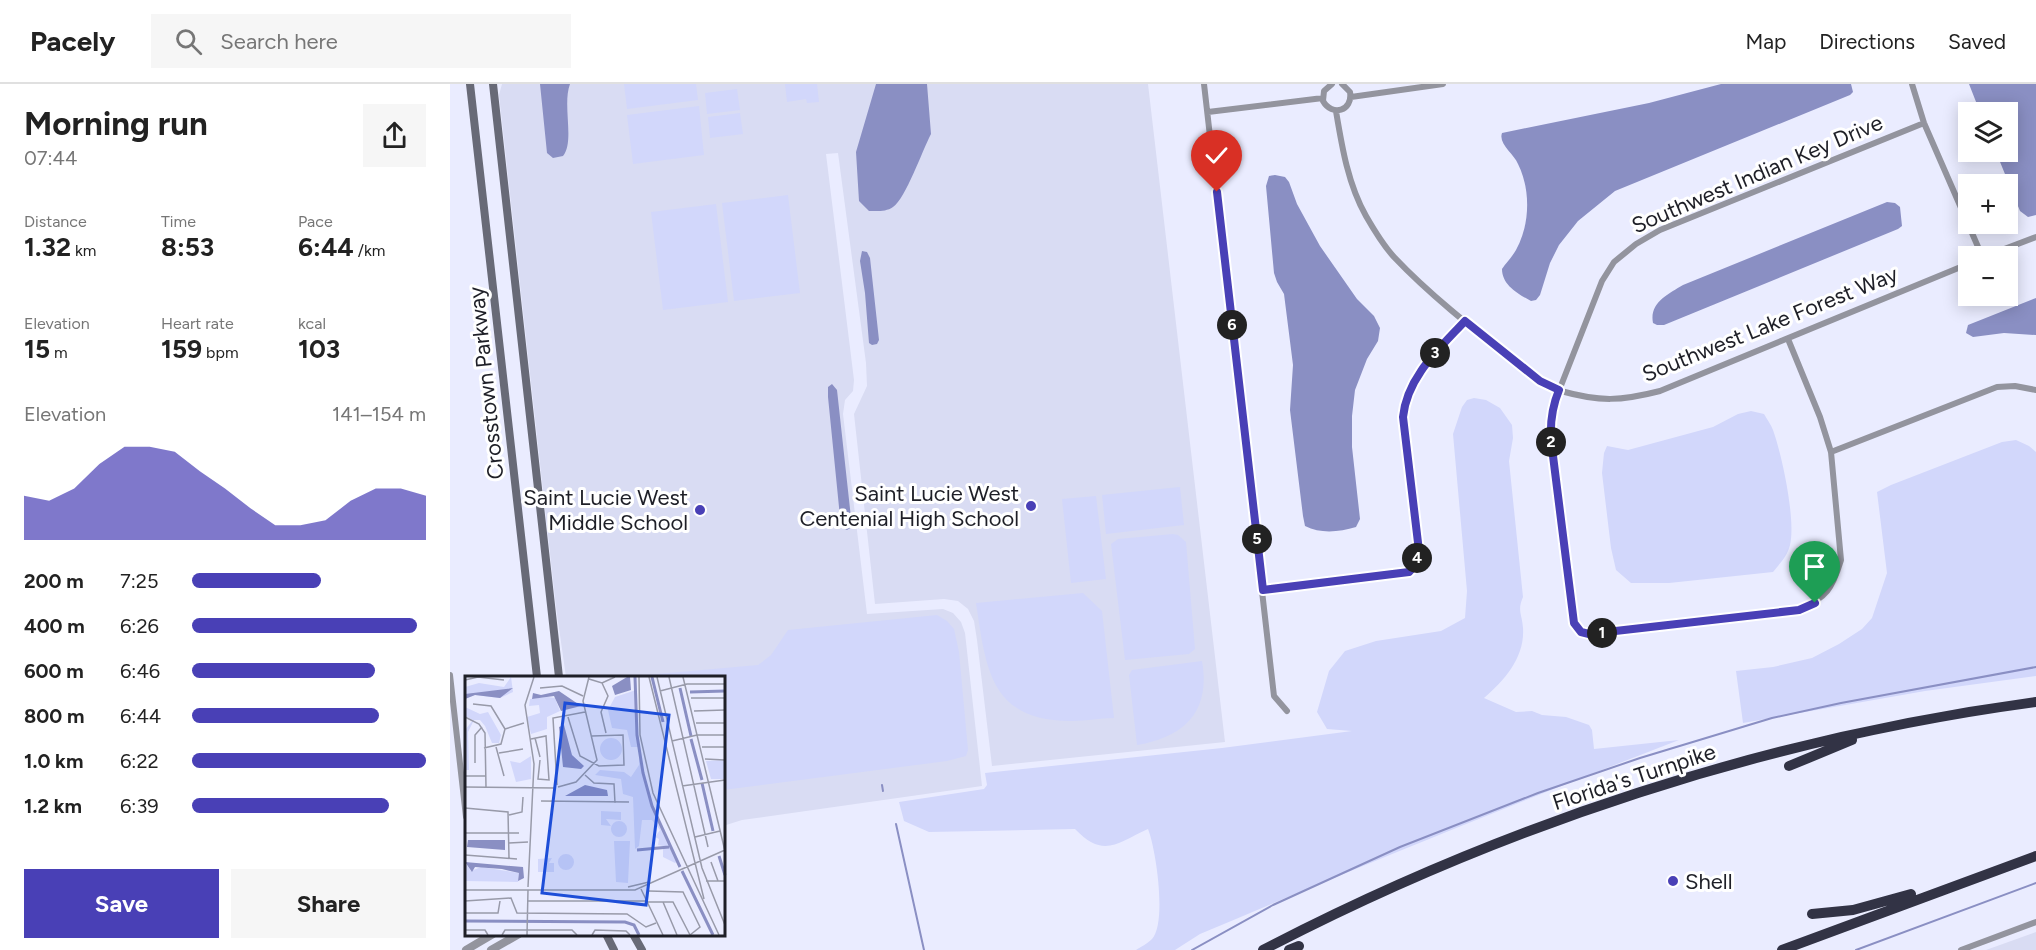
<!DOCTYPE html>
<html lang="en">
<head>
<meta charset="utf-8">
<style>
  body { margin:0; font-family:Figtree,sans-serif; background:#f6f6f6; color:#222; height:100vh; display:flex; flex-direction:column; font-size:22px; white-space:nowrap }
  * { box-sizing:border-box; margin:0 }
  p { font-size:20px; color:#767676 }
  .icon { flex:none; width:33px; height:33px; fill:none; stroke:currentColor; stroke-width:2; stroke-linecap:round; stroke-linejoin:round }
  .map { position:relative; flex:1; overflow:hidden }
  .drawer { display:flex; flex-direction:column; background:#fff; width:450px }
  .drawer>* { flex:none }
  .fabs { position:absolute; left:1508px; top:18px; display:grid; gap:12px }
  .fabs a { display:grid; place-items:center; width:60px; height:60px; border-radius:0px; background:#fff; box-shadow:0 3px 15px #0003; font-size:30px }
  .pin { position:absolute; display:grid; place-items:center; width:51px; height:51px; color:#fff; margin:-62px -26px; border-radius:50% 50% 50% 0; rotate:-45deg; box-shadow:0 0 6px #0007 }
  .pin .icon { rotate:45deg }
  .km { position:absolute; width:30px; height:30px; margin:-15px; border-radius:50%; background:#222; color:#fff; font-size:16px; line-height:30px; text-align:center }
  .round { display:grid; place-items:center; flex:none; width:63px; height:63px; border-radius:0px; background:#f6f6f6 }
  .headline { display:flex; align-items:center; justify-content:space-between; height:102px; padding:0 24px }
  h1 { font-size:33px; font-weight:700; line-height:45px }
  .metrics { display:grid; grid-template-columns:repeat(3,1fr); gap:9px; height:102px; padding:6px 24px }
  .metrics div { display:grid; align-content:center }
  .metrics b { font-size:26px; font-weight:700 }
  .metrics small { font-size:16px; font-weight:400 }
  .metrics p { font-size:16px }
  .chart { height:168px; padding:12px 24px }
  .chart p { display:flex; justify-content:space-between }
  .chart svg { width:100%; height:108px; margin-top:6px; fill:#4940b6; opacity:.7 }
  .primary-button { display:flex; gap:12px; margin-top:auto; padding:12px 24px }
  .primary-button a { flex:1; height:69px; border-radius:0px; background:#4940b6; color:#fff; font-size:24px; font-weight:700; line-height:69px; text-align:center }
  .primary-button a+a { background:#f6f6f6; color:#222 }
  ul { padding:0 24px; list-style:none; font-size:20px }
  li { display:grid; grid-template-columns:96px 72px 1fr; align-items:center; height:45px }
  li i { height:15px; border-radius:8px; background:#4940b6 }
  header { display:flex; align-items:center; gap:36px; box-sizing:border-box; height:84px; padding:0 30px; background:#fff; border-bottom:2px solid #e0e0e0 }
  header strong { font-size:28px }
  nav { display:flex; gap:33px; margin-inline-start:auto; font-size:21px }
  .search { width:420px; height:54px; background:#f6f6f6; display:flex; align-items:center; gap:15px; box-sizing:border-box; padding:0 21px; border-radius:0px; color:#767676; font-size:22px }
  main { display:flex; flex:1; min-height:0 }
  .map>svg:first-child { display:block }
</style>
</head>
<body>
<header>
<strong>Pacely</strong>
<div class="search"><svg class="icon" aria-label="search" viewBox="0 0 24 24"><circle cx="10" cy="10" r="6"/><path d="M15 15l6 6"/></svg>Search here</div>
<nav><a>Map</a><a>Directions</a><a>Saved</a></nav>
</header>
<main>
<section class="drawer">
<div class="headline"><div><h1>Morning run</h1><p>07:44</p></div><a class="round"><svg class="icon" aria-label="share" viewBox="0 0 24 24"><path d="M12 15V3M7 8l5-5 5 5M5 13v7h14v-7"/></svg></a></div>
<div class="metrics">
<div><p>Distance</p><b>1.32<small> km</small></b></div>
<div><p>Time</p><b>8:53</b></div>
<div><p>Pace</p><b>6:44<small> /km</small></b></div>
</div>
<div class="metrics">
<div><p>Elevation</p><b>15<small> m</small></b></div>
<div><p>Heart rate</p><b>159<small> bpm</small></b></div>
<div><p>kcal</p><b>103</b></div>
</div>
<div class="chart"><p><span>Elevation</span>141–154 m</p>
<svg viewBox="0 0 160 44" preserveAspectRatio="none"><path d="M0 44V26L10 28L20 23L30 13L40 6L50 6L60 8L70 16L80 23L90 31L100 38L110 38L120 36L130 28L140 23L150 23L160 26V44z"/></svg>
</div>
<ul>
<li><b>200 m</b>7:25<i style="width:55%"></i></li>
<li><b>400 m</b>6:26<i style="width:96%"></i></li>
<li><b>600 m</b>6:46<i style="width:78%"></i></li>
<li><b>800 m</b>6:44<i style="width:80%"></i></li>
<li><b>1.0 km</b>6:22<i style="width:100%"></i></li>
<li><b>1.2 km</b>6:39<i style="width:84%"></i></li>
</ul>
<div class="primary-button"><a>Save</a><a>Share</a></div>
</section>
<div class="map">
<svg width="1586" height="866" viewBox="0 0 1586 866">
  <rect width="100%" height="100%" fill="#eaecff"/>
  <path fill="#d9dcf3" d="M52 0H698L775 658 542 682 527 556 524 537 518 525 508 517 494 515 425 520 404 330 417 302 416 279 388 69 376 70 404 296 403 307 395 316 393 330 417 530 493 525 503 529 511 538 515 549 532 702 292 736 273 742V593H116L106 523 49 11Z
    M1586 848V866H1536Z"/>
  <path fill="#d2d7fb" d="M174 0H246L248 16 177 25Z
    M335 0H367L369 18 357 19 356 15 337 18Z
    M287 5 290 26 257 30 255 9Z
    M249 22 254 71 183 80 177 31Z
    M290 29 293 50 260 54 258 33Z
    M338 111 350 209 284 217 272 119Z
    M266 120 278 218 213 226 201 128Z
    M1024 314 1036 316 1050 324 1062 341 1063 354 1059 377 1073 513C1067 527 1072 529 1073 544 1075 573 1055 596 1034 614L1066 628 1082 627 1092 631 1116 633 1139 641 1142 646 1144 665 1229 656C1068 718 908 783 750 850L725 866H686C691 863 698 859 702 855 717 839 706 765 698 745 667 759 654 775 625 745L479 748 454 737 449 718 534 705 537 701 535 689 772 664 902 647 877 645 867 628 879 587 895 567 926 557 991 547 1015 534 1017 507 1003 350 1012 323 1017 316Z
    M1301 327 1314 330C1317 335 1321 341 1323 346 1332 371 1346 436 1340 461 1337 473 1330 479 1323 488L1219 499H1181L1166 486 1161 464 1152 389 1154 369 1157 362 1178 366 1263 343 1288 330Z
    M1566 356 1579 362 1586 368V592L1475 607 1293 639 1286 587 1323 583 1362 574 1389 560 1412 545 1422 534 1437 489 1427 408 1441 401 1552 358Z
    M730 403 734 441 656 450 652 411Z
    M646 412 656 495 621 499 612 415Z
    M723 450 728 451 736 458 745 565 739 570 675 576 661 460 668 455Z
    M633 509 652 527 664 634C650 634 636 637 623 637 540 638 536 585 526 519Z
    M487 531 497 537 504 545 509 568 518 666 516 672 497 677 273 706V593H173L308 581 321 571 338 546Z
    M752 577C761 628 734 653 687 661L679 591 682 586Z"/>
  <path fill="#8a8fc3" d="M90 0H120C112 21 125 57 113 72L103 74 97 69Z
    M426 0H477L481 50C472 67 456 114 443 123 436 128 427 127 419 127L409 117 406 68Z
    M1271 0H1401L1403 8 1400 11 1165 107 1128 137 1109 161 1100 179 1090 211 1086 216 1081 217C1068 210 1052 201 1052 185 1056 179 1062 173 1066 166 1080 141 1081 106 1068 80 1064 70 1048 60 1052 49L1199 19Z
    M1519 0H1586V131L1578 133 1570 127 1546 68H1557V28H1530Z
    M825 91 835 93 839 98 847 120 870 162 907 215 924 232 930 244 928 257 917 275 905 306 902 332V363L910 435 906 443C889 448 871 450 855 442L853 432 840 326 843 281 834 210 827 198 824 189 816 102 819 92Z
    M1437 118 1445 119 1450 123 1452 142 1448 145 1214 241H1207L1203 239C1199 219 1218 210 1233 201Z
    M412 167 417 168 420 174 429 256 427 260 422 261 419 259 415 209 410 177Z
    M1586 214V251L1554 249 1523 253 1516 249 1518 241Z
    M382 300 387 306 402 443 397 446 391 443 378 313V303Z"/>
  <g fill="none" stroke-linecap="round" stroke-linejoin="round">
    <path stroke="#8a8fc3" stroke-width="2" d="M432 701 433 707
      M446 740 474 866
      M742 866 823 821 950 763 1088 709 1190 674 1322 634 1391 619 1586 583
      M1406 866 1586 799"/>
    <path stroke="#93949e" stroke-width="6" d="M754 0 824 612 837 627
      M882 0 874 7 873 17C882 33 903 27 900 8L892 0
      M1462 0 1474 39 1532 172
      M901 13 993 0
      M886 27C892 63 898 100 916 132 924 146 933 161 944 173 979 210 1021 243 1062 275 1077 286 1093 301 1111 307 1150 318 1171 317 1210 307L1518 180
      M758 28 873 14
      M1536 172 1586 153
      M1338 255 1370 333 1381 368 1391 476C1382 505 1377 513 1349 526L1139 550 1131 548 1124 539 1100 340 1103 322 1152 197 1164 178 1186 160 1210 146 1474 39
      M1381 368 1547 303 1565 302 1586 306
      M813 506 959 488 966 479 969 467 953 333C958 293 989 265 1015 237
      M0 591 16 733
      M1511 866 1586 838"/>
    <path stroke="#93949e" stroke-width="8" d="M16 866 43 850
      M41 866 69 850"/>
    <path stroke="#686a77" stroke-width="8" d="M20 0 87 593
      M43 0 109 593
      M156 850 164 866
      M183 850 192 866"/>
    <path stroke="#323345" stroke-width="10" d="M1339 682 1402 656
      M1362 830 1403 826 1461 810
      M813 866C1053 741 1317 654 1586 618
      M839 866 849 862
      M1332 866 1586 772"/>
  </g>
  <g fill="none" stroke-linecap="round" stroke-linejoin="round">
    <g stroke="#fff" stroke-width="12">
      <path id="route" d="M767 108 813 506 959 488 966 480 969 467 953 333C957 293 989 265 1015 237L1090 297 1109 306C1102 323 1100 338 1101 356L1124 539 1131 548 1139 550 1349 526 1365 519"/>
    </g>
    <use href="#route" stroke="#4940b6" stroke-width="8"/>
  </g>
  <g fill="#4940b6" stroke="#fff" stroke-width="2">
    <circle cx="581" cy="422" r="6"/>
    <circle cx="250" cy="426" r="6"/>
    <circle cx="1223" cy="797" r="6"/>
  </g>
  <g text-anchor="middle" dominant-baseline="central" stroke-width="6" stroke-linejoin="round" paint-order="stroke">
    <g font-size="22" fill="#1e1f27" stroke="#fff">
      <text transform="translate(1307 90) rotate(-23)">Southwest Indian Key Drive</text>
      <text transform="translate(1320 240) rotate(-22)">Southwest Lake Forest Way</text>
      <text transform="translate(36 299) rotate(-96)">Crosstown Parkway</text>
      <text transform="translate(1184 693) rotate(-18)">Florida's Turnpike</text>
    </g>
    <g font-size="22" fill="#1e1f27" stroke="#fff" text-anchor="end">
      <text x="569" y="409">Saint Lucie West<tspan x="569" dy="25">Centenial High School</tspan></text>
      <text x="238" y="413">Saint Lucie West<tspan x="238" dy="25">Middle School</tspan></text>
      <text x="1235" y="797" text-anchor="start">Shell</text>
    </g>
  </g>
  <g transform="translate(15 592)">
    <rect width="260" height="260" fill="#eaecff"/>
    <path d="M46 1 48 16 35 22 10 19 0 23V11L14 7 39 11ZM171 14 173 71H166L162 54 147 52 143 34 150 21ZM83 21 90 22 95 35 82 41V53L66 58 62 41 75 37 74 29 64 30 65 23ZM0 31 15 38 23 36 36 59 34 67H27L20 50 15 44H9L3 56 4 94H0V54L8 44 0 40ZM135 73a11 11 0 1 1 22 0a11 11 0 1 1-22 0ZM174 79 190 139 213 185 210 187 198 181V170L193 169 194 163 190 161 195 154 187 144H177L174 170 170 173 168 121 158 118 156 103 130 99 135 94 159 96 166 101 174 89ZM66 80V103L51 106 45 85 55 87ZM259 84V103H246L241 85ZM136 135 156 136V144L141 143 146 150 136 149ZM146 153a8 8 0 1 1 16 0a8 8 0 1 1-16 0ZM149 165H165L163 207 151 206ZM93 186a8 8 0 1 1 16 0a8 8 0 1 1-16 0ZM87 182 84 187H89V196H73V183ZM1 188 6 195 16 191 54 197 53 206 0 205Z" fill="#d2d7fb"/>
    <path d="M162 1H165L166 14 150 19 147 10ZM48 12 35 22 10 19 0 23V18ZM94 15 116 30 96 35 89 20 67 23 68 17 76 19ZM99 49 107 79 119 90 116 93 98 91 94 51ZM120 109 142 114 143 120H100ZM40 164V174L2 171 3 164ZM0 186 58 191 59 202 53 205 54 197 37 193 10 191 7 196Z" fill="#8a8fc3"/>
    <path fill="none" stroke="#8a8fc3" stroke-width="3" d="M170 1 172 59 178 97 187 130 215 191M187 1 198 46M215 12 226 60M225 16 260 15M226 63 237 104M237 107 248 155M172 174 204 171M254 180 260 199M217 195 248 259M0 245 160 246 169 249 174 259"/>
    <path fill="none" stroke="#989aa9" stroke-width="1.5" d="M174 1 175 59 188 117 254 259M184 1 239 223M192 1 237 192 260 249M204 1 243 171M218 1 260 175M124 3 137 7 150 1M0 4 13 1 39 4M137 7 143 20 136 36 141 57M75 12 97 10 118 20M195 15 222 8H260M226 22H260M8 28 26 30 40 53M229 35 260 34M0 41 14 48 20 57 21 111M103 41 115 80 134 90 159 89 158 59 127 60M231 47H260M40 53 59 47M70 62 75 81M66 63 81 60 84 104 73 103 75 84M207 65 232 59H260M31 71 39 100M237 71H260M19 72 36 68 40 53M34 77 58 73M240 83 260 84M10 87V59L17 51M120 99 129 107 149 108 150 127M0 100H21M92 109 88 42 120 36M217 110 260 104M0 111 90 112M93 111 111 106 132 84 118 25 124 1M76 125 164 126M0 132 43 136 44 182M44 139 57 136 58 121M0 157H54M230 161 255 155M44 167 63 166M0 179 52 183M246 186 253 205M241 205H260M63 211 69 88 60 29 69 1M163 211 184 206M176 213 198 259M0 214H170L260 174M184 215 218 216 235 251 225 259M0 225 46 222 52 237 162 238 181 251 191 247M63 225H180M182 226H208L225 259M198 226 212 259M0 237H33L35 225M0 254H20L23 259M37 259 40 254H107L112 259M62 259 63 214M127 259 130 254 161 255 165 259"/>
    <path fill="#1d4ed8" fill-opacity="0.15" stroke="#1d4ed8" stroke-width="3" d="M100 27 204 39 181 229 77 217Z"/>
    <rect width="260" height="260" fill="none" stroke="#1e1f27" stroke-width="3"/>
  </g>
</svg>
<div class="fabs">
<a><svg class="icon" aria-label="layers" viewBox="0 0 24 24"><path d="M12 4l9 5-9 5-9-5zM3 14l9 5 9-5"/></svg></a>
<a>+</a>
<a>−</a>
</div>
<div class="pin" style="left:1365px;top:519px;background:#1e9e55"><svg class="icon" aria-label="arrive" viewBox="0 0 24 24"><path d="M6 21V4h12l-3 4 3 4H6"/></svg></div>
<div class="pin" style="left:767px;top:108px;background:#d93025"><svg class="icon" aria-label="check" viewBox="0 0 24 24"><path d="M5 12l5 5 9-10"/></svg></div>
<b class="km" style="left:1152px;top:549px">1</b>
<b class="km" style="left:1101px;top:358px">2</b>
<b class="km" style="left:985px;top:269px">3</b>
<b class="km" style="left:967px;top:474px">4</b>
<b class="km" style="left:807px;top:455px">5</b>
<b class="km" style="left:782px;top:241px">6</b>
</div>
</main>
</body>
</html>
